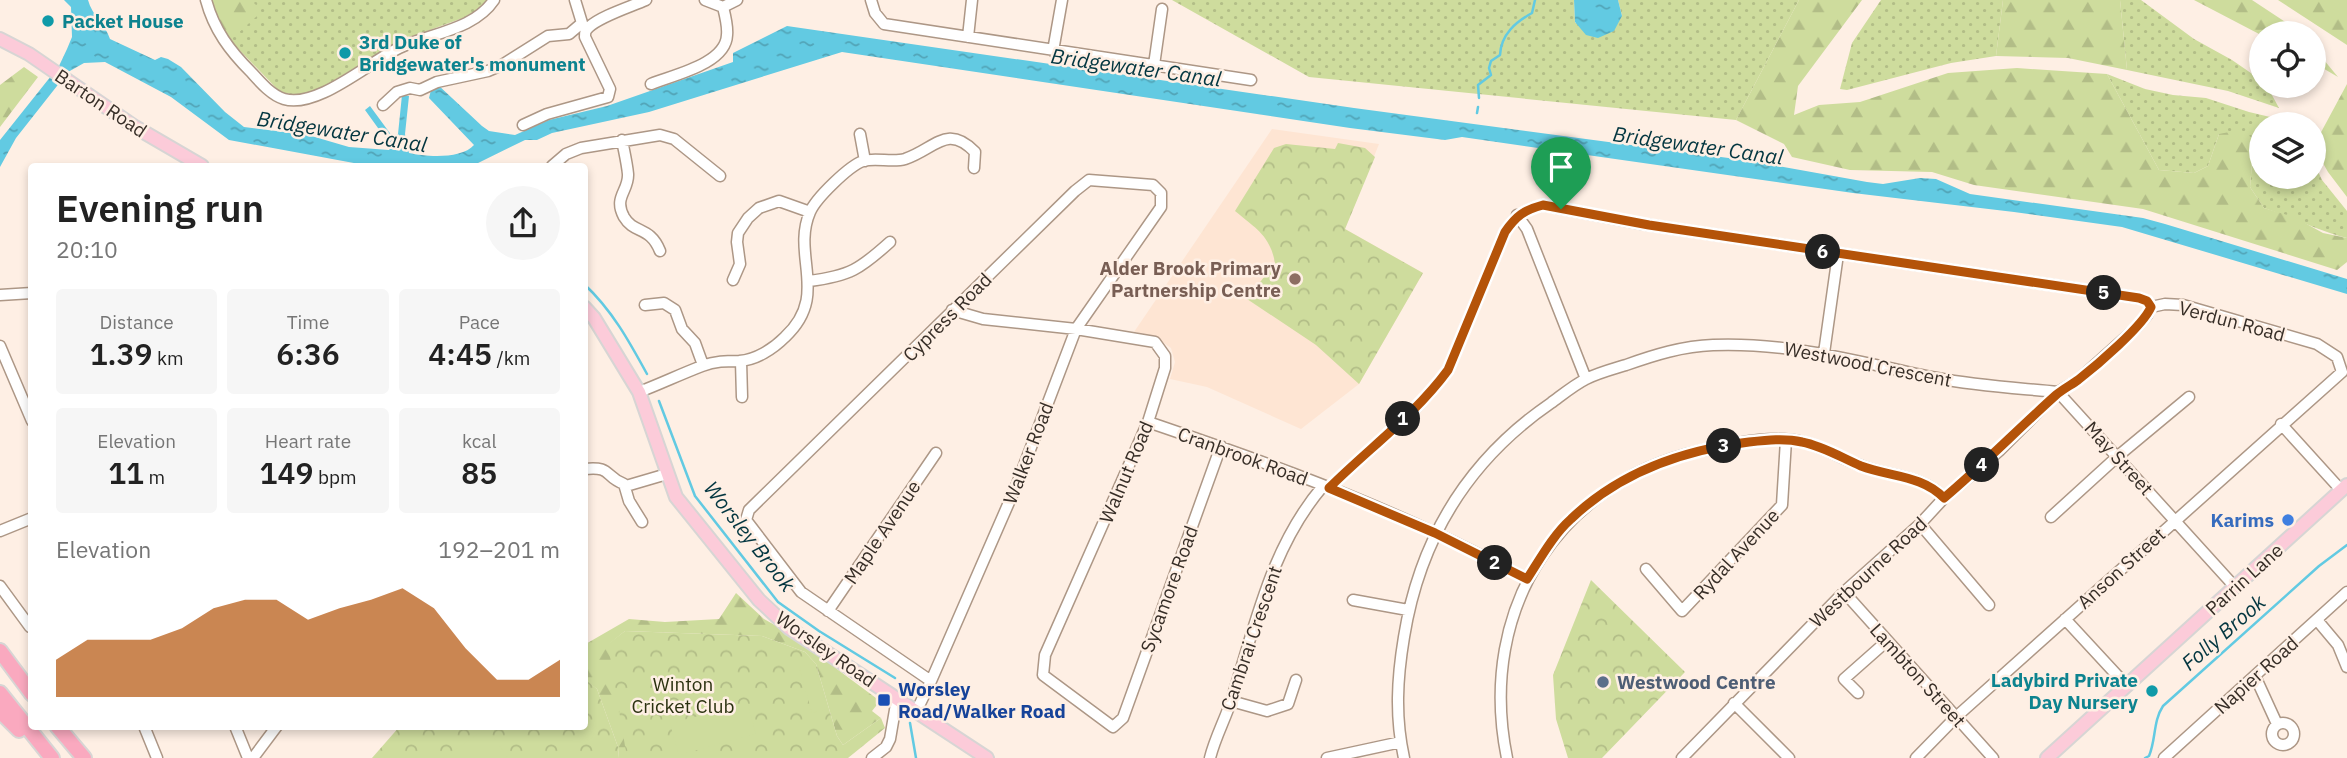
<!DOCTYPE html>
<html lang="en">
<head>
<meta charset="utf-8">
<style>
  body { margin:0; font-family:"IBM Plex Sans",sans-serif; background:#f6f6f6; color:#222; height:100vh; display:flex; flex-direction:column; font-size:26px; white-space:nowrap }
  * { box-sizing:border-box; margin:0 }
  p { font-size:23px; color:#767676 }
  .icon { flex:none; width:38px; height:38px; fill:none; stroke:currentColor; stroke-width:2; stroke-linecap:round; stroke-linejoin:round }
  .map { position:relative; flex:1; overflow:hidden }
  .sheet { position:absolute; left:28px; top:163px; width:560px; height:567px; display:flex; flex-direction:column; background:#fff; border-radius:7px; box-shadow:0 4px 10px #0003 }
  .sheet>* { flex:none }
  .tools { position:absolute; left:2249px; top:21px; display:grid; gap:14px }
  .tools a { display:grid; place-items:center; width:77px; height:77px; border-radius:50%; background:#fff; box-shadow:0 4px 10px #0003; font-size:35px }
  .pin { position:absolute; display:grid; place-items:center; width:60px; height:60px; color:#fff; margin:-72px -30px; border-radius:50% 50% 50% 0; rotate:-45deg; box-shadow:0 0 7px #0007 }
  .pin .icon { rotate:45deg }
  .km { position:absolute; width:35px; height:35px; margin:-18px; border-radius:50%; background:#222; color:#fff; font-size:19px; line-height:35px; text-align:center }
  .round { display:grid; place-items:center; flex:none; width:74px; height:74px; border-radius:37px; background:#f6f6f6 }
  .head { display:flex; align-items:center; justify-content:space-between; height:119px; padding:0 28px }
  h1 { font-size:38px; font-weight:600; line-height:52px }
  .figures { display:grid; grid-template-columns:repeat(3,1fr); gap:10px; height:119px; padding:7px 28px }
  .figures div { display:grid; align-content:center; border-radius:7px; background:#f6f6f6; text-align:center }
  .figures b { font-size:30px; font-weight:600 }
  .figures small { font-size:19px; font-weight:400 }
  .figures p { font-size:19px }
  .chart { height:196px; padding:14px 28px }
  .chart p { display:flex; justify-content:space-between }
  .chart svg { width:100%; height:126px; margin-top:7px; fill:#b45309; opacity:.7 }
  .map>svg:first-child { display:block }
</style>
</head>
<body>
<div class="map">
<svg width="2347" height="758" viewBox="0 0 2347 758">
  <defs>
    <pattern id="grass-dots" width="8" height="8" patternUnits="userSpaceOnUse" patternTransform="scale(1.75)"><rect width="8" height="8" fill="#cedc9d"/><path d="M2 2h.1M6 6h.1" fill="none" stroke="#b2bd87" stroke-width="1.8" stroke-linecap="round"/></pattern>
    <pattern id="forest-firs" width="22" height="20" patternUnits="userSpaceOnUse" patternTransform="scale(1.75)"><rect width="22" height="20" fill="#cedc9d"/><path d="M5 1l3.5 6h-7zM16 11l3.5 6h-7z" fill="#b2bd87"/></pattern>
    <pattern id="park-crowns" width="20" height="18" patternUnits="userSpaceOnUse" patternTransform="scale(1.75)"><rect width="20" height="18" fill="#cedc9d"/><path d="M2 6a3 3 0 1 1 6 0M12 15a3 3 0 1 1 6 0" fill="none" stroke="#b2bd87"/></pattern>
    <pattern id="water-ripples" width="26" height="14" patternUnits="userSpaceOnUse" patternTransform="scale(1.75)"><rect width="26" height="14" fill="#62cae2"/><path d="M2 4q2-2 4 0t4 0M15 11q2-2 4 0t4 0" fill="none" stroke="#52a4b7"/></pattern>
  </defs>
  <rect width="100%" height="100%" fill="#feefe4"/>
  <path fill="#fee5d3" d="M1272 129 1379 144 1345 229 1423 273 1359 384 1301 429 1207 387 1170 379 1175 362 1171 348 1152 335 1134 332Z"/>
  <path fill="url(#grass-dots)" d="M211 0H489L481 8 463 18 399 41 312 94 296 95 280 92 225 35Z
    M1172 0H1574L1575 23 1622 16 1618 0H1799L1736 120 1309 77Z
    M1881 0H2003L1996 56 1951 63 1847 90 1840 89 1852 43Z
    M2120 0H2141L2194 39 2232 60 2261 80V86H2267L2279 108 2228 91 2127 70Z
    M2107 74 2145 89 2173 95 2206 98 2249 112 2287 121 2290 124H2261V177H2314V163L2322 180 2347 211V238C2318 231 2292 217 2264 208L2250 187 2254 139 2219 134 2208 166 2194 173 2159 170Z"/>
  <path fill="url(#forest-firs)" d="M211 0H251L256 5 258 15 234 37 227 38 217 19Z
    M1799 0H1862L1798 86 1794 115 1819 105 1860 102 1948 73 2017 68 2107 74 2159 170 2194 173 2208 166 2219 134 2240 130 2254 139 2250 187 2264 208 2294 217 2323 233 2347 238V262L2337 270 2143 209 1974 185 1932 172 1850 170 1792 157 1784 144 1736 120Z
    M2003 0H2120L2127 70 2068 58 1996 56Z
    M2194 0H2252L2302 33H2261V35Z
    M2278 0H2347V45Z
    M2314 48 2338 77 2314 63Z
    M24 67 38 77 0 127V85Z
    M2347 84V197L2328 172 2315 149 2319 136Z
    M736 593 764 619 787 632 880 701 872 711 881 718 843 745 837 736 816 664 805 652 762 636 625 631 609 644 627 747V758H619L618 747 597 689 585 680 584 645 629 619 665 622 719 619Z"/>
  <path fill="url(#park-crowns)" d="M1338 143 1365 148 1375 157 1345 229 1423 273 1359 384 1316 345 1247 299 1275 263C1270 235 1255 228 1235 211L1274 148 1286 144 1335 149Z
    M1591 580 1685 672 1602 758H1568L1556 719 1553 675Z
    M625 631 762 636 805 652 816 664 837 736 843 745 881 718 885 728 848 758H627L608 644Z
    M585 679 597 689 618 747 619 758H372L400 726H584Z"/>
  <path fill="#cedc9d" d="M815 663 827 709 812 713 799 667Z
    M747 702 756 734 679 755 670 724Z
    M487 728 508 758H443Z"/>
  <path fill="url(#water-ripples)" d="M64 0H88C92 16 105 23 110 39L155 60 161 57 168 59 181 67 225 112 244 127 308 135 349 147 389 150 391 146 365 110 370 106 392 136H396L398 134 402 95 409 96 405 134 409 153C427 157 462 159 474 145L429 98 431 90 437 84 482 126 489 131 515 135 549 120 607 106 733 62V53L787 26 1354 108 1751 161 1867 182 1883 184 1920 178 1936 179 1970 194 2143 218 2165 224 2347 279V294L2122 227 2014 212 1853 193 1462 137 1445 140 1350 128 842 52 649 112 552 133 537 140H525L472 166H370L229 140 171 97 105 62 84 63 68 72 16 138 0 167V140L59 66 67 49 72 37 71 7Z
    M1574 0H1618L1622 16 1614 31 1598 38 1586 35 1575 22Z"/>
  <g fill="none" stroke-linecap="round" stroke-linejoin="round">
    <path stroke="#62cae2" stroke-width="2.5" d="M1479 98 1478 85 1491 75 1489 68 1491 61 1500 55C1501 34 1516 22 1532 13L1535 0
      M1477 113 1478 107
      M584 284C612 310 629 341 647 374
      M659 401 695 496 778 602 819 631 895 678
      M910 723 916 758
      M2145 758 2149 756C2156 740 2153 721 2163 706L2319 566 2347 545"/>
    <g stroke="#ad9786" stroke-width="13">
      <path id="minor" d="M206 0C214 30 230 51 251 72 260 82 271 95 284 99 317 109 369 62 399 48 431 33 474 30 494 0
        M705 0 723 7 737 0
        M871 0 875 13 884 24 1251 80
        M968 37 972 0
        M1053 51 1062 0
        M1154 65 1162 9
        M651 84C673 75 726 64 727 35 728 26 725 15 723 7
        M383 105 397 92 410 88 420 90 437 82 488 71 502 65 548 36 569 34 582 23 575 0
        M523 125 547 114 608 97 610 89 585 37C585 32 585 31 589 27 601 16 630 7 646 0
        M860 134 865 161
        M622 140C624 151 627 163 628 174 629 191 613 197 624 217 634 234 650 226 660 251
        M552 166 566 154 581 148 660 135 674 139 720 176
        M1517 215 1527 229 1586 379
        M733 280 740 264 737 242 738 233 748 218 759 208 779 201 810 212
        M809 281C850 276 860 269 890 242
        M0 295 32 293
        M645 305 664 303 675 310 682 329 695 343 703 365
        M952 310 983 319 1076 329 1155 342 1165 356V368L1148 422 1045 655 1043 675 1113 727 1123 718 1221 446
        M0 346 32 421
        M1824 353 1838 254
        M741 361 742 397
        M639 392C660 384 681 374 702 366 715 361 726 361 739 361 756 360 773 349 785 337 830 295 791 256 810 212 816 198 849 166 863 161 876 157 892 163 905 159 935 149 947 123 975 152L974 168
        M2058 392 2235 587
        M1148 422C1245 455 1344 490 1437 534 1467 548 1497 564 1527 579
        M2281 424 2341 490
        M584 469C613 466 603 476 624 484L629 501 642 522
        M626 486 667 474
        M1329 488C1368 449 1415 416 1448 370L1505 232C1516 216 1524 210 1543 205L1642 224 2139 298 2147 301 2151 307
        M2051 517 2118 456 2189 397
        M1920 524 1989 605
        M0 531 32 518
        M1646 569 1682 611 1782 505 1786 440
        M0 586 30 627
        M1844 592 1993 758
        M1353 600 1408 610
        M828 611 936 453
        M2065 619 2127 686
        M2317 620 2338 645 2347 667
        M2255 676 2277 724
        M1858 693 1844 679 1887 641
        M1231 701 1267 711 1288 704 1296 680
        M1734 703 1789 758
        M916 712 931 681 1017 484 1076 329 1161 207V193L1153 185 1089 180 1075 191 749 510 746 520 801 592 931 681
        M2272 734a11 11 0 1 1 22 0a11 11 0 1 1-22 0Z
        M144 726 157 758
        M235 726 248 758
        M253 758 277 726
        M872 758 886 747 890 739 897 698
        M1210 758C1215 737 1226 718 1232 698 1256 623 1271 547 1323 486
        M1327 758 1401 742
        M1404 758C1395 717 1397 679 1404 637 1420 538 1468 460 1551 403 1562 395 1574 385 1586 379 1598 373 1613 369 1626 365 1654 355 1683 346 1713 345 1794 342 1860 363 1937 378 1977 386 2018 388 2058 392
        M1507 758C1476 607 1562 475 1714 448 1742 442 1774 435 1803 442 1824 447 1842 459 1862 466 1890 477 1923 475 1944 498
        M1682 758 1844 592 1920 524 1944 498 2000 450 2058 392 2078 380 2136 328 2147 315 2151 307
        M1916 758 1956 717 2342 372 2337 357 2317 344 2183 305 2165 304 2151 307
        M2164 758 2347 592"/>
    </g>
    <g stroke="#d7d5d4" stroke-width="16">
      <path id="major" d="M0 39 29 54 135 127 202 166
        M584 307 594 318 639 392 676 497 759 600 789 628 987 758
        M2047 758 2347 485"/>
    </g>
    <g stroke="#d7d5d4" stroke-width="18">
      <path id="highway" d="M0 651 32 694
        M0 693 52 758
        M0 711 19 730
        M57 726 84 758"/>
    </g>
    <use href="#minor" stroke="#fff" stroke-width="10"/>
    <use href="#major" stroke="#fccbd9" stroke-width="12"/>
    <use href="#highway" stroke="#faa9bf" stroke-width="14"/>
  </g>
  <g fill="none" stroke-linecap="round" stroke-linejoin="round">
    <g stroke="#fff" stroke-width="14">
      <path id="route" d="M1543 205 1649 225 2139 298 2147 301 2151 307C2143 326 2096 366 2078 380 2071 385 2063 389 2056 395 2018 429 1983 465 1944 498 1922 475 1890 477 1861 466 1842 458 1823 446 1802 442 1785 438 1767 440 1749 442 1683 450 1620 472 1571 519 1553 535 1540 559 1527 579L1435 533 1329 488C1368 449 1415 415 1448 370L1505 232C1516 216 1524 210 1543 205Z"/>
    </g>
    <use href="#route" stroke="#b45309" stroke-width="9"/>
  </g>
  <g fill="#0f9aa8" stroke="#feefe4" stroke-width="2.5">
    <circle cx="48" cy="21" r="7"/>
    <circle cx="345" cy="53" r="7"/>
    <circle cx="2152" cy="691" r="7"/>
  </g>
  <circle fill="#8d6e63" stroke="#feefe4" stroke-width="2.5" cx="1295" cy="279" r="7"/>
  <circle fill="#3f7fe0" stroke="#feefe4" stroke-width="2.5" cx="2288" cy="520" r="7"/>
  <circle fill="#5c6f8a" stroke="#feefe4" stroke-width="2.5" cx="1603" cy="682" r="7"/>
  <rect fill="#1a4fb4" stroke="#feefe4" stroke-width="2.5" x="877" y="693" width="14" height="14" rx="3.5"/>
  <g text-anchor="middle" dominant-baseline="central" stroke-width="5" stroke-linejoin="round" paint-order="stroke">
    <g font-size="19" font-weight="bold" fill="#0d838f" stroke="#feefe4" text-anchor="start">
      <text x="62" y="21">Packet House</text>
      <text x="359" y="42">3rd Duke of<tspan x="359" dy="22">Bridgewater's monument</tspan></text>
      <text x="2138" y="680" text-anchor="end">Ladybird Private<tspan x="2138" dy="22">Day Nursery</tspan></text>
    </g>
    <g font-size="19" fill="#372e27" stroke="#feefe4">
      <text transform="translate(101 103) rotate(34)">Barton Road</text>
      <text transform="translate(947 317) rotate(-45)">Cypress Road</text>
      <text transform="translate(2232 321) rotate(15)">Verdun Road</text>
      <text transform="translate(1868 364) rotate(11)">Westwood Crescent</text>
      <text transform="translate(1028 453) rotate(-69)">Walker Road</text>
      <text transform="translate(1243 456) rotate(20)">Cranbrook Road</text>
      <text transform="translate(2119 458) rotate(48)">May Street</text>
      <text transform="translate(1126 472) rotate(-67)">Walnut Road</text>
      <text transform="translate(882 532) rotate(-56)">Maple Avenue</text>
      <text transform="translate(1736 554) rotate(-47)">Rydal Avenue</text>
      <text transform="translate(2121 568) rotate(-42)">Anson Street</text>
      <text transform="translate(1868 572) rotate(-43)">Westbourne Road</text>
      <text transform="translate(2244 579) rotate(-42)">Parrin Lane</text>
      <text transform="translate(1169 589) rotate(-70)">Sycamore Road</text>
      <text transform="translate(1251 638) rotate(-71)">Cambrai Crescent</text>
      <text transform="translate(826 649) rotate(35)">Worsley Road</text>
      <text transform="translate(1918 675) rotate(48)">Lambton Street</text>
      <text transform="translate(2256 675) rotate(-42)">Napier Road</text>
    </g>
    <g font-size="19" font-weight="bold" fill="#785e54" stroke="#feefe4" text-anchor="end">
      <text x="1281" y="268">Alder Brook Primary<tspan x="1281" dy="22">Partnership Centre</tspan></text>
    </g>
    <g font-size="19" font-weight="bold" fill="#366cbe" stroke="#feefe4" text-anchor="end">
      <text x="2274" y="520">Karims</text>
    </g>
    <g font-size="19" font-weight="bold" fill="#4e5e75" stroke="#feefe4" text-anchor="start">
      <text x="1617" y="682">Westwood Centre</text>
    </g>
    <g font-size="19" fill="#2b3110" stroke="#feefe4">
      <text x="683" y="684">Winton<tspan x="683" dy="22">Cricket Club</tspan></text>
    </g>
    <g font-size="19" font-weight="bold" fill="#164399" stroke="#feefe4" text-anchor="start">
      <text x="898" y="689">Worsley<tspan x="898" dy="22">Road/Walker Road</tspan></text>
    </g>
    <g font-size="21" font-style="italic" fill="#033640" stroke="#feefe4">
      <text transform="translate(1136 67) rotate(8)">Bridgewater Canal</text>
      <text transform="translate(342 131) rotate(9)">Bridgewater Canal</text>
      <text transform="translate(1698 145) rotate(8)">Bridgewater Canal</text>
      <text transform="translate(750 536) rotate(52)">Worsley Brook</text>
      <text transform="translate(2223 632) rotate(-41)">Folly Brook</text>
    </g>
  </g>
</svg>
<div class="tools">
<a><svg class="icon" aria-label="locate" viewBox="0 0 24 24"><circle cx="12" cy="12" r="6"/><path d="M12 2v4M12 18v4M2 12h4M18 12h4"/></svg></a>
<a><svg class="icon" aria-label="layers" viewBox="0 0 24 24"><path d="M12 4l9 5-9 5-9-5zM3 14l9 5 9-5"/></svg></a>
</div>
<div class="pin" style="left:1561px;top:209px;background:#1e9e55"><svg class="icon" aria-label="arrive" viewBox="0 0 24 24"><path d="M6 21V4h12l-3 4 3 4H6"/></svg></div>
<b class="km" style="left:1403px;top:419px">1</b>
<b class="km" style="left:1495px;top:563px">2</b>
<b class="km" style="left:1724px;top:446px">3</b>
<b class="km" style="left:1982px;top:465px">4</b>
<b class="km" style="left:2104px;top:293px">5</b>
<b class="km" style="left:1823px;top:252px">6</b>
<section class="sheet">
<div class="head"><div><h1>Evening run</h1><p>20:10</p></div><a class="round"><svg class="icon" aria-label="share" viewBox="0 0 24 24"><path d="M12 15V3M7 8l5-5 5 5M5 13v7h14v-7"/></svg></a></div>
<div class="figures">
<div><p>Distance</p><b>1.39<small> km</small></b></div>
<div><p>Time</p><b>6:36</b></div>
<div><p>Pace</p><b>4:45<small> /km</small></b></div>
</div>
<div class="figures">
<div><p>Elevation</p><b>11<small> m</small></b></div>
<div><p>Heart rate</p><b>149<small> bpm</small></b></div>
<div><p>kcal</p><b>85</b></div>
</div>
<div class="chart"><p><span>Elevation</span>192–201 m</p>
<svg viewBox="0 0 160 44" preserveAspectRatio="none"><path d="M0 44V31L10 24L20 24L30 24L40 20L50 13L60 10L70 10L80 17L90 13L100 10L110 6L120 13L130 27L140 38L150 38L160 31V44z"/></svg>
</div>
</section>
</div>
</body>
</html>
